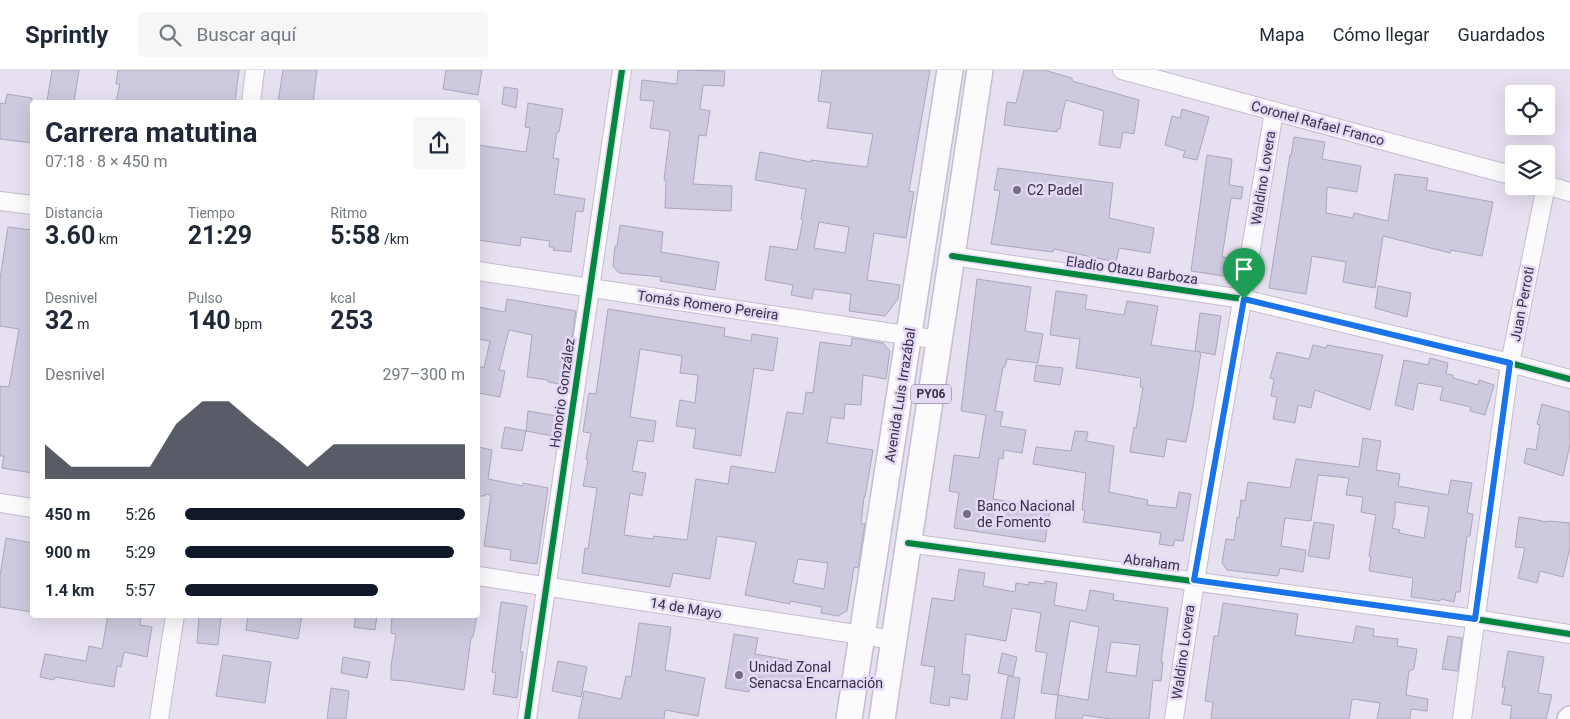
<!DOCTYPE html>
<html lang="es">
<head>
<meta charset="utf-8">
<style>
  body { margin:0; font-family:Roboto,sans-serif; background:#f6f6f7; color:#1f2937; height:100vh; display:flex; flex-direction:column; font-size:19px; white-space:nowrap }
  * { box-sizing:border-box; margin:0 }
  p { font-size:16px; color:#747a83 }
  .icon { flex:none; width:28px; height:28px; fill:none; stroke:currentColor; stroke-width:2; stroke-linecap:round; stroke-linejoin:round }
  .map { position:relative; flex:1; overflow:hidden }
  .side { position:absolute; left:30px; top:30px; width:450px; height:518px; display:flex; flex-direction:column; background:#fff; border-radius:5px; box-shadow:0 5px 20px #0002 }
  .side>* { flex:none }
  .buttons { position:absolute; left:1505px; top:15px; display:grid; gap:10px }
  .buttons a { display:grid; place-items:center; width:50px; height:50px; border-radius:5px; background:#fff; box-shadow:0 5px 20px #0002; font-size:25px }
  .pin { position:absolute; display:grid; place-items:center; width:42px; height:42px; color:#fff; margin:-51px -21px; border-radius:50% 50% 50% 0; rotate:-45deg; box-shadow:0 0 5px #0007 }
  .pin .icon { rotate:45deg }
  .round { display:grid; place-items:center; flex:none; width:52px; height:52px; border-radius:5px; background:#f6f6f7 }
  .summary { display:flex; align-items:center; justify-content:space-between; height:85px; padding:0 15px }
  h1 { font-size:28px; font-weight:700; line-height:38px }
  .metrics { display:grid; grid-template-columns:repeat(3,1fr); gap:8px; height:85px; padding:5px 15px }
  .metrics div { display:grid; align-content:center }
  .metrics b { font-size:25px; font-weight:700 }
  .metrics small { font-size:14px; font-weight:400 }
  .metrics p { font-size:14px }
  .chart { height:140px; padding:10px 15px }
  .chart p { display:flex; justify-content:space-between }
  .chart svg { width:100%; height:90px; margin-top:5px; fill:#111827; opacity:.7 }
  ul { padding:0 15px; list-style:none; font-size:16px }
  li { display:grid; grid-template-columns:80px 60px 1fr; align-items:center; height:38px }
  li i { height:12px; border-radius:6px; background:#111827 }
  header { display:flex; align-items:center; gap:30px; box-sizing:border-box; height:70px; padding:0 25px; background:#fff; border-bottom:1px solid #e0e1e3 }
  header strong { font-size:24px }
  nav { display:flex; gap:28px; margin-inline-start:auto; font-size:18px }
  .search { width:350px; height:45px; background:#f6f6f7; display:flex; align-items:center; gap:12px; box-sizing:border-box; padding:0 18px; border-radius:5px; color:#747a83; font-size:19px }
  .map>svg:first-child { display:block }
</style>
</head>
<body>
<header>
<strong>Sprintly</strong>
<div class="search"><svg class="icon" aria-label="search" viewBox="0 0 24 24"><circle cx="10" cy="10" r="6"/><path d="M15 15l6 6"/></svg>Buscar aquí</div>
<nav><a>Mapa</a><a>Cómo llegar</a><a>Guardados</a></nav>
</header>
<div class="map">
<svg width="1570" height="649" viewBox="0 0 1570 649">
  <rect width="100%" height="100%" fill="#e6e0f0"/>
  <path fill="#cdcadf" stroke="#aaa7ba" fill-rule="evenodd" d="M52 0H79L74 32H47Z
    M118 0H239L235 32H116L120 14H116Z
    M283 0H317L313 32H278Z
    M446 0H482L478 25 443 19Z
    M678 0 725 1 724 16 703 15 700 39 710 41 706 66 699 65 693 114 732 116 731 141 665 138 666 110H664L670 61 650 58 654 31 640 30 642 10 677 14Z
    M822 0H930L909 121 914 122 906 168 874 163 867 210 900 215 898 229 885 246 849 241 851 224 814 219 812 229 791 225 793 215 765 210 770 176 797 180 803 150 801 149 806 119 755 110 760 82 811 92V90L867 97 873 64 827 58 831 33 818 31ZM819 152 849 157 845 183 814 178Z
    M1024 0H1044L1072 8V11L1139 30 1134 64 1123 62 1120 78 1099 75 1104 41 1066 30 1062 45 1060 59H1057V62L1004 55 1007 32 1016 33Z
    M504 17 518 19 516 38 502 34Z
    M7 24 32 28V73L0 69V33L5 34Z
    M528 33 563 39 559 62H557L553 88 559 89 554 124 585 129 583 142 576 141 571 182 553 180 554 177H549L550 171 521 167 520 176 478 170V75L526 82 530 58 525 57Z
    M1182 39 1209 47 1197 90 1183 87 1185 81 1165 75 1172 46 1180 48Z
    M1294 67 1325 72 1322 89 1361 96 1357 122 1327 117 1326 143 1353 148 1354 143 1388 151 1395 104 1428 108 1426 120 1493 132 1482 186 1451 180 1450 183 1383 166 1375 218 1343 212 1346 192 1312 186 1306 224 1269 218 1290 85 1291 86Z
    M1207 85 1232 89 1229 115 1243 117 1241 129 1231 128 1222 187 1233 188 1230 207 1191 201Z
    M998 98 1113 113 1109 148 1154 158 1150 183 1119 178 1116 192 1054 179 1053 182 991 174 1000 121 994 120Z
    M620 155 663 162 661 182 719 192 715 220 660 211 661 207 619 203 613 196 615 176H617Z
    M8 157 32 160V403L2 398 4 386H0V316L9 317 19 259 0 256V209Z
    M977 209 1031 217 1025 261 1043 264 1038 293 1007 289 1005 297H1003L995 341 1003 342 1000 356 1026 360 1022 383 1004 380 1003 389 999 388 993 429 1050 439 1045 472 954 458 959 423 949 421 954 385 979 388 986 345 961 341Z
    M1378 216 1411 223 1407 247 1375 238Z
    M1056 221 1087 225 1085 239 1124 245 1127 231 1158 236 1151 275 1200 282 1195 281 1200 243 1221 246 1215 285 1201 282 1193 336 1186 372 1167 369 1164 387 1130 382 1134 357 1136 358 1143 317H1140L1141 308 1076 298 1080 269 1050 265Z
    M507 229 576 241 565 315 548 312V310L527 307 532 265 509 260 499 300 505 301 500 327 478 323V296L484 298 490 271 478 269V237L505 242Z
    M608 239 725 258 724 266 751 271 752 264 778 268 773 301 754 298 741 386 693 378 696 359 676 356 680 330 695 333 698 305 680 303 682 286 640 279 630 347 656 351 653 372 638 370 632 401 646 403 642 426 630 423 624 465 653 469 654 466 687 470 696 409 728 414 731 396 775 403 787 342 803 344 806 322 813 323 820 272 851 276 852 268 883 273 890 281 886 309 863 305 861 335 845 334 844 349 831 347 827 373 873 380 865 427H864L861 454H865L858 498 854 497 847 541 838 546 821 543 822 537 790 531V534L745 525 756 472 717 466 710 509 673 503 670 517 582 503 585 478 588 479 597 418 583 416 588 390 586 389 591 363 583 362 589 323 596 324ZM798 489 828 493 824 519 793 513Z
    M1313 275 1326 278 1327 275 1383 285 1370 340 1315 320 1311 338 1298 335 1295 353 1273 349 1277 327 1271 326 1274 309 1270 308 1277 282 1309 289Z
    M1430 288 1448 293 1446 304 1453 305V308L1478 315 1479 310 1494 315 1485 345 1470 341 1471 337 1440 330 1443 317 1418 313 1413 340 1395 335 1404 290 1428 295Z
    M1036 295 1063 298 1060 315 1034 311Z
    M1542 334 1570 342V375L1563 406 1524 393 1527 378 1536 380 1540 355 1537 354Z
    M528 341 557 346 553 366 526 361Z
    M505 357 526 361 522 381 501 378Z
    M1075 361 1088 362 1086 371 1114 376 1109 422 1148 430 1147 435 1176 438 1179 422 1191 424 1183 471 1175 470 1173 476 1159 474 1161 463 1083 452 1085 440H1082L1086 403 1033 394 1036 377 1071 381Z
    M1363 368 1381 371 1376 400 1400 404 1398 416 1448 425 1451 410 1472 413 1467 443 1473 444 1470 466H1467L1460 522H1456L1454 532 1441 529 1440 531 1411 527 1413 508 1369 501 1371 487 1369 486 1376 445 1361 442 1363 427 1346 425 1349 408 1318 405 1311 451 1285 448 1281 476 1306 480 1303 502 1280 498 1278 506 1227 500 1222 493 1226 469 1234 470 1237 447 1239 448 1241 430 1245 431 1248 412 1290 418 1296 389 1359 397ZM1395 432 1429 437 1424 468 1399 463 1400 460 1392 458 1395 446Z
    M478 377 492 380 488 409 523 416V413L548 418 537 494 510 490 511 480 484 476 491 425 485 424V426H478Z
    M1519 447 1548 452V451L1570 453V478L1563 507 1540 501 1537 513 1518 508 1525 478 1515 477Z
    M1314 452 1334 455 1329 489 1308 486Z
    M6 468 32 473V542L0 537V506Z
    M959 499 985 503 983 516 1015 522 1016 513 1029 515V512L1045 514V511L1057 513 1054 535 1086 541 1090 520 1114 524 1113 530 1168 538 1161 592H1163L1161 611 1153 610 1149 649H1110L1083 645 1082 649H1055L1058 625 1041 623 1047 583 1035 581 1041 543 1012 538 1006 571 966 564 962 604 970 605 967 630 950 627 949 636 930 633 935 597 921 595 932 528 954 531ZM1070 551 1099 557 1088 630 1058 625ZM1111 572 1140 575 1136 606 1106 602Z
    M501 532 527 536 520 582H523L517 628 493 624 496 603 492 602Z
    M1223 533 1298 544 1295 565 1353 573 1356 556 1374 559 1373 566 1398 569 1397 576 1417 579 1414 599 1409 601 1406 625 1428 629 1427 641 1411 639 1410 649H1377L1380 633 1353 629 1352 630 1349 649H1211L1213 632 1205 631 1214 566H1218Z
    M108 545H141L140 555 152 557 147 587 124 582 121 597 117 596 114 617 55 607 54 610 40 607 45 584 86 591 89 576 102 579Z
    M199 545 221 547 218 575 197 573Z
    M248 545H302L298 569 246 560Z
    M356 545H377L375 560 354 557Z
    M392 545H477L473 567H471L464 620 406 611 391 610V596L396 564 391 563Z
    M639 553 671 557 665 600 705 608 698 646 665 640 664 649H578L584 621 621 629 626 606 631 607Z
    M734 564 758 568 755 584 811 594 807 616 752 606 749 622 725 618Z
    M1448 566 1462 568 1458 601 1442 599Z
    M1508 581 1544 587 1538 623 1552 625 1546 649H1510L1512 636 1502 634 1505 617H1502Z
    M1002 583 1017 587 1013 606 998 603Z
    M223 585 271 592 265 633 216 626Z
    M343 587 370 592 367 608 341 603Z
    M558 591 587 597 581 627 552 621Z
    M1008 606 1020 608 1014 649H1001Z
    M331 618 349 621 346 649H327Z"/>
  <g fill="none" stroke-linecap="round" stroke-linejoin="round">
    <g stroke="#c5bcd0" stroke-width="20">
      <path id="minor" d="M1122 0 1514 106
        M251 32 255 0
        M1546 115 1570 122
        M0 131 32 135
        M952 186 1243 229 1510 293 1570 309
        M478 201 939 270
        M0 433 32 438
        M908 473 1475 549 1570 564
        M478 506 894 570
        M159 649 175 545
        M527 649 622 0
        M1174 649C1203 446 1241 244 1274 41
        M1462 649 1510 293 1546 116"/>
    </g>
    <g stroke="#c5bcd0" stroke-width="24">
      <path id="major" d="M1568 649 1570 647"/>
    </g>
    <g stroke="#c5bcd0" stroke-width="28">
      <path id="highway" d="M849 649 950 0
        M882 649 980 0"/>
    </g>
    <use href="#minor" stroke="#fbfafd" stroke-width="18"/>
    <use href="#major" stroke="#fbfafd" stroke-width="21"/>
    <use href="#highway" stroke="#fbfafd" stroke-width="25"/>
    <g stroke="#e5daf6" stroke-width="9">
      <path id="cycleway" d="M952 186 1243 229 1510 293 1570 309
        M908 473 1475 549 1570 564
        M527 649 622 0"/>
    </g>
    <use href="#cycleway" stroke="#00873e" stroke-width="6"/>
  </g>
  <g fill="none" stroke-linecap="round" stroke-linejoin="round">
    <g stroke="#fff" stroke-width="10">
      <path id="route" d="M1244 229 1510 293 1475 549 1194 510Z"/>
    </g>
    <use href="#route" stroke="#1a73e8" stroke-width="6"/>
  </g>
  <g fill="#766c83" stroke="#e5daf6" stroke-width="2">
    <circle cx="1017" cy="120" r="5"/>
    <circle cx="967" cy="444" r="5"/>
    <circle cx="739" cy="605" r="5"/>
  </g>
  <g text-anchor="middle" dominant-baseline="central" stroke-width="5" stroke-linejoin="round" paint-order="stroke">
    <rect fill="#e5daf6" stroke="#6d627c" stroke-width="1" x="911" y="314.5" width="40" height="19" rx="4"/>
    <g font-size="12" font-weight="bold" fill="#392e48">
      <text x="931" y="324">PY06</text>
    </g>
    <g font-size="14" fill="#392e48" stroke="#e5daf6">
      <text transform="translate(1318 53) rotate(15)">Coronel Rafael Franco</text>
      <text transform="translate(1263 108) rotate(-81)">Waldino Lovera</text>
      <text transform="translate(1132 200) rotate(8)">Eladio Otazu Barboza</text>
      <text transform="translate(1522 234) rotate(-79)">Juan Perroti</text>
      <text transform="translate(708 235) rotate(8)">Tomás Romero Pereira</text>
      <text transform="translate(562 323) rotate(-82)">Honorio González</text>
      <text transform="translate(900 325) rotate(-81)">Avenida Luis Irrazábal</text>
      <text transform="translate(1152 492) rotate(7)">Abraham</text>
      <text transform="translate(686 538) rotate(9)">14 de Mayo</text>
      <text transform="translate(1183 582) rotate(-82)">Waldino Lovera</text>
    </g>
    <g font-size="14" fill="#392e48" stroke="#e5daf6" text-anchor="start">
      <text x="1027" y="120">C2 Padel</text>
      <text x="977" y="436">Banco Nacional<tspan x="977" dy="16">de Fomento</tspan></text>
      <text x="749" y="597">Unidad Zonal<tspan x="749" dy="16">Senacsa Encarnación</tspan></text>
    </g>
  </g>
</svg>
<div class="buttons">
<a><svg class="icon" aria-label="locate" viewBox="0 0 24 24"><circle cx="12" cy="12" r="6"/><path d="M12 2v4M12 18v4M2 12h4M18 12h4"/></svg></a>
<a><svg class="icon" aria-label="layers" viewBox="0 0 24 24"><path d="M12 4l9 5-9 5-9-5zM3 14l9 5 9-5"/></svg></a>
</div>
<div class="pin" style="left:1244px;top:229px;background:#1e9e55"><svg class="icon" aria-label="arrive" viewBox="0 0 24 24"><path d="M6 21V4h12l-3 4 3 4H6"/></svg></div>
<section class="side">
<div class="summary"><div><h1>Carrera matutina</h1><p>07:18 · 8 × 450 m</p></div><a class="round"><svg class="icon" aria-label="share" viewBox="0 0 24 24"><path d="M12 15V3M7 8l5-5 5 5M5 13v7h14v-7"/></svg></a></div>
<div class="metrics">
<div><p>Distancia</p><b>3.60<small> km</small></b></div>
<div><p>Tiempo</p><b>21:29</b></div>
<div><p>Ritmo</p><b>5:58<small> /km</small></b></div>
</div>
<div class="metrics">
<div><p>Desnivel</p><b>32<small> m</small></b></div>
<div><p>Pulso</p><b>140<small> bpm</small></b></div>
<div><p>kcal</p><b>253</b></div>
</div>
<div class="chart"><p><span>Desnivel</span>297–300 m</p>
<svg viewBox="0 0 160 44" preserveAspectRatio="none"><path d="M0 44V27L10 38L20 38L30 38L40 38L50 17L60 6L70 6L80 17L90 27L100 38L110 27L120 27L130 27L140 27L150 27L160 27V44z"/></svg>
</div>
<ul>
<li><b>450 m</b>5:26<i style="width:100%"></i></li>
<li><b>900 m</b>5:29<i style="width:96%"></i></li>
<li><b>1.4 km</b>5:57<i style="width:69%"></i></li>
</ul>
</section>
</div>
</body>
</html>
